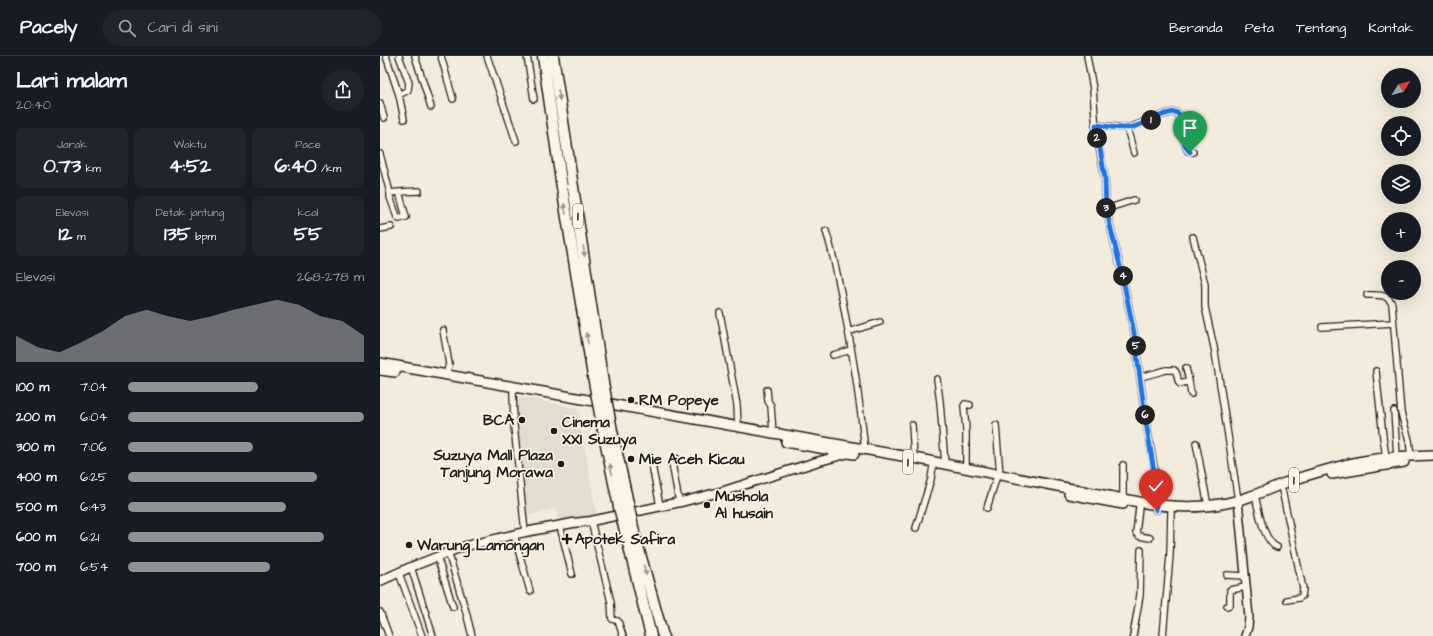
<!DOCTYPE html>
<html lang="id">
<head>
<meta charset="utf-8">
<style>
  body { margin:0; font-family:"Architects Daughter",sans-serif; background:#20242c; color:#f1f3f6; height:100vh; display:flex; flex-direction:column; font-size:15px; white-space:nowrap }
  * { box-sizing:border-box; margin:0 }
  p { font-size:13px; color:#9ea1a6 }
  .icon { flex:none; width:22px; height:22px; fill:none; stroke:currentColor; stroke-width:2; stroke-linecap:round; stroke-linejoin:round }
  .map { position:relative; flex:1; overflow:hidden }
  .sheet { display:flex; flex-direction:column; background:#171b24; width:380px }
  .sheet>* { flex:none }
  .needle { width:26px; rotate:53deg }
  .tools { position:absolute; left:1001px; top:12px; display:grid; gap:8px }
  .tools a { display:grid; place-items:center; width:40px; height:40px; border-radius:50%; background:#171b24; box-shadow:0 4px 16px #0002; font-size:20px }
  .pin { position:absolute; display:grid; place-items:center; width:34px; height:34px; color:#fff; margin:-41px -17px; border-radius:50% 50% 50% 0; rotate:-45deg; box-shadow:0 0 4px #0007 }
  .pin .icon { rotate:45deg }
  .km { position:absolute; width:20px; height:20px; margin:-10px; border-radius:50%; background:#222; color:#fff; font-size:11px; line-height:20px; text-align:center }
  .round { display:grid; place-items:center; flex:none; width:42px; height:42px; border-radius:21px; background:#20242c }
  .head { display:flex; align-items:center; justify-content:space-between; height:68px; padding:0 16px }
  h1 { font-size:22px; font-weight:700; line-height:30px }
  .figures { display:grid; grid-template-columns:repeat(3,1fr); gap:6px; height:68px; padding:4px 16px }
  .figures div { display:grid; align-content:center; border-radius:8px; background:#20242c; text-align:center }
  .figures b { font-size:20px; font-weight:700 }
  .figures small { font-size:11px; font-weight:400 }
  .figures p { font-size:11px }
  .chart { height:112px; padding:8px 16px }
  .chart p { display:flex; justify-content:space-between }
  .chart svg { width:100%; height:72px; margin-top:4px; fill:#919294; opacity:.7 }
  ul { padding:0 16px; list-style:none; font-size:13px }
  li { display:grid; grid-template-columns:64px 48px 1fr; align-items:center; height:30px }
  li i { height:10px; border-radius:5px; background:#919294 }
  header { display:flex; align-items:center; gap:24px; box-sizing:border-box; height:56px; padding:0 20px; background:#171b24; border-bottom:1px solid #363941 }
  header strong { font-size:19px }
  nav { display:flex; gap:22px; margin-inline-start:auto; font-size:14px }
  .search { width:280px; height:36px; background:#20242c; display:flex; align-items:center; gap:10px; box-sizing:border-box; padding:0 14px; border-radius:22px; color:#9ea1a6; font-size:15px }
  main { display:flex; flex:1; min-height:0 }
  .map>svg:first-child { display:block }
</style>
</head>
<body>
<header>
<strong>Pacely</strong>
<div class="search"><svg class="icon" aria-label="search" viewBox="0 0 24 24"><circle cx="10" cy="10" r="6"/><path d="M15 15l6 6"/></svg>Cari di sini</div>
<nav><a>Beranda</a><a>Peta</a><a>Tentang</a><a>Kontak</a></nav>
</header>
<main>
<section class="sheet">
<div class="head"><div><h1>Lari malam</h1><p>20:40</p></div><a class="round"><svg class="icon" aria-label="share" viewBox="0 0 24 24"><path d="M12 15V3M7 8l5-5 5 5M5 13v7h14v-7"/></svg></a></div>
<div class="figures">
<div><p>Jarak</p><b>0.73<small> km</small></b></div>
<div><p>Waktu</p><b>4:52</b></div>
<div><p>Pace</p><b>6:40<small> /km</small></b></div>
</div>
<div class="figures">
<div><p>Elevasi</p><b>12<small> m</small></b></div>
<div><p>Detak jantung</p><b>135<small> bpm</small></b></div>
<div><p>kcal</p><b>55</b></div>
</div>
<div class="chart"><p><span>Elevasi</span>268–278 m</p>
<svg viewBox="0 0 160 44" preserveAspectRatio="none"><path d="M0 44V28L10 35L20 38L30 32L40 25L50 16L60 12L70 16L80 19L90 16L100 12L110 9L120 6L130 9L140 16L150 19L160 28V44z"/></svg>
</div>
<ul>
<li><b>100 m</b>7:04<i style="width:55%"></i></li>
<li><b>200 m</b>6:04<i style="width:100%"></i></li>
<li><b>300 m</b>7:06<i style="width:53%"></i></li>
<li><b>400 m</b>6:25<i style="width:80%"></i></li>
<li><b>500 m</b>6:43<i style="width:67%"></i></li>
<li><b>600 m</b>6:21<i style="width:83%"></i></li>
<li><b>700 m</b>6:54<i style="width:60%"></i></li>
</ul>
</section>
<div class="map">
<svg width="1053" height="580" viewBox="0 0 1053 580">
  <rect width="100%" height="100%" fill="#f3ecdd"/>
  <filter id="ink" filterUnits="userSpaceOnUse"><feTurbulence type="fractalNoise" baseFrequency=".025" numOctaves="2"/><feDisplacementMap in="SourceGraphic" scale="8" xChannelSelector="R" yChannelSelector="G"/><feConvolveMatrix kernelMatrix="1 2 1 2 8 2 1 2 1" color-interpolation-filters="sRGB"/></filter>
  <g filter="url(#ink)">
    <path fill="#e3ddcf" d="M135 340 198 352 217 462 179 469 176 452 144 461Z"/>
    <g fill="none" stroke-linecap="round" stroke-linejoin="round">
      <g stroke="#1c1c1c" stroke-width="8">
        <path id="minor" d="M6 0 19 39 24 63
          M19 0 29 27 28 34 19 39
          M35 0 51 51
          M61 0 73 43
          M107 0 136 85
          M147 0 154 43
          M707 0 713 33 716 74 725 122 726 153 742 218 754 277 765 360 777 428 776 454
          M0 47 4 62
          M715 69 747 72 754 97
          M747 72C764 68 778 58 795 56L799 58C802 71 801 84 808 95L813 96
          M0 98 10 137 19 136 26 161 19 163 17 161 10 141V137
          M19 136 39 135
          M726 153 754 144
          M0 173 11 171
          M446 175C454 200 459 226 464 252 473 299 480 346 485 394
          M813 181 825 228V251L835 296 858 444
          M987 239C997 239 1007 237 1012 248L1021 357 1029 384 1031 400
          M340 257 357 349 358 371
          M942 271 1013 267
          M63 274 69 308 66 319
          M468 276 500 266
          M453 299 471 294
          M806 312 809 325
          M996 315 1003 381 1006 401
          M761 321 786 314H794C799 317 796 324 800 328L809 325 811 338
          M557 323 560 346 565 408
          M387 334 388 345 391 350 393 377
          M133 336 134 370 145 476
          M1014 355 1017 400
          M532 369 534 402
          M616 369 620 419
          M816 387 828 450
          M297 403 293 405 292 407 299 446
          M272 409 280 450
          M586 412V374L584 350 585 348 590 349
          M902 434 923 533 922 540 919 542 907 544
          M743 442V409
          M876 444C879 456 884 486 897 491
          M759 451 756 477 759 480 770 482
          M607 452 616 423
          M211 465 231 546 232 563 238 565 243 580
          M180 470 192 518
          M536 472 551 423 553 410
          M134 479 150 535
          M68 496 86 556 92 580
          M57 500 73 551
          M31 511 53 580
          M19 517 42 580
          M847 519 865 520
          M847 550 850 549V534L866 531
          M0 556 9 580
          M753 580 760 539 761 494
          M783 580 790 499 791 456"/>
      </g>
      <g stroke="#1c1c1c" stroke-width="10">
        <path id="tertiary" d="M858 444 869 561 868 571 865 580"/>
      </g>
      <g stroke="#1c1c1c" stroke-width="11">
        <path id="secondary" d="M0 525 31 511 82 491 145 476 193 467 211 465 305 445 344 435 436 406 469 397"/>
      </g>
      <g stroke="#1c1c1c" stroke-width="12">
        <path id="trunk" d="M0 307 534 402 759 446C787 451 813 453 841 448 862 445 882 436 902 428 920 421 938 416 957 411 988 402 1020 400 1053 399
          M0 314 15 316
          M406 386 474 398
          M952 418 1024 406
          M689 438 743 448"/>
      </g>
      <g stroke="#1c1c1c" stroke-width="13">
        <path id="motorway" d="M163 0 181 125 213 320
          M173 0 222 321
          M223 374 239 451
          M232 375 248 447
          M254 476 283 580
          M246 479 271 580"/>
      </g>
      <use href="#minor" stroke="#fcf5e5" stroke-width="5.5"/>
      <use href="#tertiary" stroke="#fcf5e5" stroke-width="7"/>
      <use href="#secondary" stroke="#fcf5e5" stroke-width="8"/>
      <use href="#trunk" stroke="#fcf5e5" stroke-width="9"/>
      <use href="#motorway" stroke="#fcf5e5" stroke-width="10"/>
      <g stroke="#1c1c1c" stroke-width="13" stroke-linecap="butt">
        <path id="motorway-bridge" d="M213 320 223 374
          M222 321 232 375
          M248 447 254 476
          M239 451 246 479"/>
      </g>
      <use href="#motorway-bridge" stroke="#fcf5e5" stroke-width="10"/>
    </g>
    <defs><path id="oneway-solid" d="M-6-.8H1V-3.2L6.5 0L1 3.2V.8H-6Z"/></defs>
    <g fill="#97938b">
      <use href="#oneway-solid" transform="translate(179 39) rotate(81)"/>
      <use href="#oneway-solid" transform="translate(185 153) rotate(-100)"/>
      <use href="#oneway-solid" transform="translate(204 195) rotate(82)"/>
      <use href="#oneway-solid" transform="translate(207 282) rotate(-100)"/>
      <use href="#oneway-solid" transform="translate(231 413) rotate(-102)"/>
      <use href="#oneway-solid" transform="translate(265 514) rotate(75)"/>
    </g>
  </g>
  <g fill="none" stroke-linecap="round" stroke-linejoin="round" filter="url(#ink)">
    <g stroke="#fff" stroke-width="8">
      <path id="route" d="M776 454V428L765 360 754 277 742 218 726 153 725 122 716 69C727 70 742 74 753 71 768 67 780 57 795 56L799 58C802 71 800 86 810 96"/>
    </g>
    <use href="#route" stroke="#1a73e8" stroke-width="5"/>
  </g>
  <g fill="#1c1c1c" stroke="#fcf5e5" stroke-width="1.5">
    <circle cx="251" cy="344" r="4"/>
    <circle cx="142" cy="364" r="4"/>
    <circle cx="174" cy="375" r="4"/>
    <circle cx="251" cy="403" r="4"/>
    <circle cx="181" cy="408" r="4"/>
    <circle cx="327" cy="449" r="4"/>
    <path d="M185 477h4v4h4v4h-4v4h-4v-4h-4v-4h4z"/>
    <circle cx="29" cy="489" r="4"/>
  </g>
  <g text-anchor="middle" dominant-baseline="central" stroke-width="3.5" stroke-linejoin="round" paint-order="stroke">
    <g fill="#fcf5e5" stroke="#5f5d58" stroke-width="1">
      <rect x="193" y="148" width="10" height="24" rx="3"/>
      <rect x="523" y="394" width="10" height="24" rx="3"/>
      <rect x="909" y="412" width="10" height="24" rx="3"/>
    </g>
    <g font-size="14" font-weight="bold" fill="#1c1c1c">
      <text x="198" y="160">1</text>
      <text x="528" y="406">1</text>
      <text x="914" y="424">1</text>
    </g>
    <g font-size="15" font-weight="bold" fill="#1c1c1c" stroke="#fcf5e5" text-anchor="start">
      <text x="259" y="344">RM Popeye</text>
      <text x="134" y="364" text-anchor="end">BCA</text>
      <text x="182" y="366">Cinema<tspan x="182" dy="17">XXI Suzuya</tspan></text>
      <text x="173" y="399" text-anchor="end">Suzuya Mall Plaza<tspan x="173" dy="17">Tanjung Morawa</tspan></text>
      <text x="259" y="403">Mie Aceh Kicau</text>
      <text x="335" y="440">Mushola<tspan x="335" dy="17">Al husain</tspan></text>
      <text x="195" y="483">Apotek Safira</text>
      <text x="37" y="489">Warung Lamongan</text>
    </g>
  </g>
</svg>
<div class="tools">
<a><svg class="needle" viewBox="-14 -14 28 28"><path d="M0-13l5 13h-10z" fill="#e53935"/><path d="M0 13l5-13h-10z" fill="#9ea1a6"/></svg></a>
<a><svg class="icon" aria-label="locate" viewBox="0 0 24 24"><circle cx="12" cy="12" r="6"/><path d="M12 2v4M12 18v4M2 12h4M18 12h4"/></svg></a>
<a><svg class="icon" aria-label="layers" viewBox="0 0 24 24"><path d="M12 4l9 5-9 5-9-5zM3 14l9 5 9-5"/></svg></a>
<a>+</a>
<a>−</a>
</div>
<div class="pin" style="left:810px;top:96px;background:#1e9e55"><svg class="icon" aria-label="arrive" viewBox="0 0 24 24"><path d="M6 21V4h12l-3 4 3 4H6"/></svg></div>
<div class="pin" style="left:776px;top:454px;background:#d93025"><svg class="icon" aria-label="check" viewBox="0 0 24 24"><path d="M5 12l5 5 9-10"/></svg></div>
<b class="km" style="left:771px;top:64px">1</b>
<b class="km" style="left:717px;top:82px">2</b>
<b class="km" style="left:726px;top:152px">3</b>
<b class="km" style="left:743px;top:220px">4</b>
<b class="km" style="left:756px;top:290px">5</b>
<b class="km" style="left:765px;top:359px">6</b>
</div>
</main>
</body>
</html>
